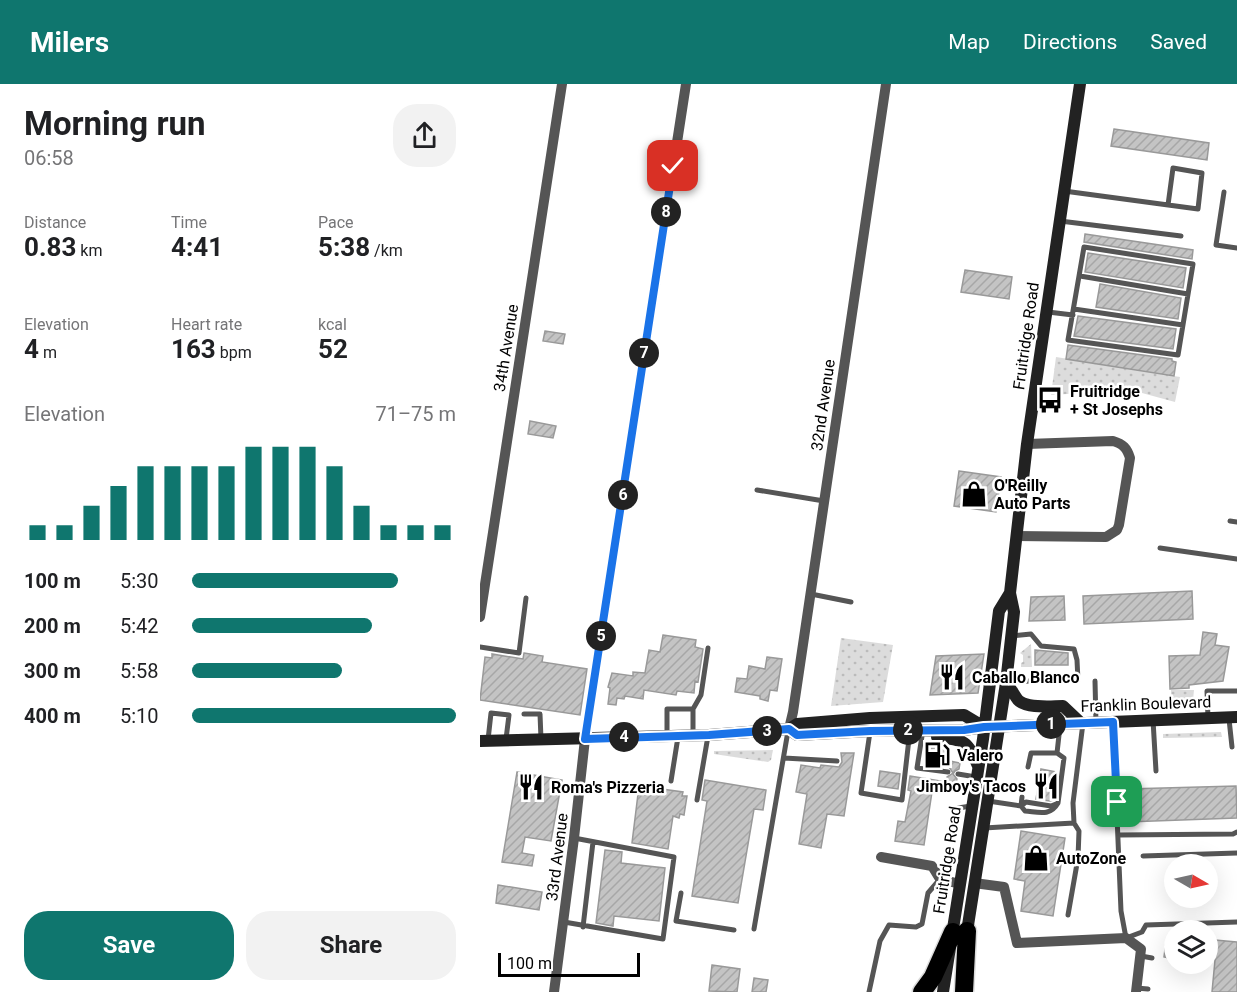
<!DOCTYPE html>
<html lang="en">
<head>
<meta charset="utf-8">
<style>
  body { margin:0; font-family:Roboto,sans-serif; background:#f2f2f2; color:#202124; height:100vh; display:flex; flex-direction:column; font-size:22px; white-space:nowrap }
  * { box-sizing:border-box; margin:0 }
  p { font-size:20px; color:#757577 }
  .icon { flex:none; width:33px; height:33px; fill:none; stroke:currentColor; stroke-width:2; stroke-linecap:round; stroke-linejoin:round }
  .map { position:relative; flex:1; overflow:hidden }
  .sheet { display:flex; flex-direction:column; background:#fff; width:480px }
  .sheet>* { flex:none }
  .needle { width:39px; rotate:99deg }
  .controls { position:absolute; left:684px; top:770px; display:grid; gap:12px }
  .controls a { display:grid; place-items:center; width:54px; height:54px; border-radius:50%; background:#fff; box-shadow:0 6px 24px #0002; font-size:30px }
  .scale { position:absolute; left:18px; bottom:15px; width:142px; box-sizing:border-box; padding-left:6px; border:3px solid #000; border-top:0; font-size:16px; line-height:21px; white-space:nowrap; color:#000; -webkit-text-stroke:4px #fff; paint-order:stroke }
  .pin { position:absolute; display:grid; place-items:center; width:51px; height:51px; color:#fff; margin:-26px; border-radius:12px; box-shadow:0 3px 9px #0006 }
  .km { position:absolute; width:30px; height:30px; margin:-15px; border-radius:50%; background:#222; color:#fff; font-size:16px; line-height:30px; text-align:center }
  .round { display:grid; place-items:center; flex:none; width:63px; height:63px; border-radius:24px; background:#f2f2f2 }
  .overview { display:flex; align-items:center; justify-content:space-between; height:102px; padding:0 24px }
  h1 { font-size:33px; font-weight:700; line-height:45px }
  .metrics { display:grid; grid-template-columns:repeat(3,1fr); gap:9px; height:102px; padding:6px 24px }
  .metrics div { display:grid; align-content:center }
  .metrics b { font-size:26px; font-weight:700 }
  .metrics small { font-size:16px; font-weight:400 }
  .metrics p { font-size:16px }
  .chart { height:168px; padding:12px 24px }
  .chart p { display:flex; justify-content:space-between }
  .chart svg { width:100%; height:108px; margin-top:6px; stroke:#0f766e; stroke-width:6 }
  .action { display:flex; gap:12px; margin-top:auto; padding:12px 24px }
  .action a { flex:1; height:69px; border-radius:24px; background:#0f766e; color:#fff; font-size:24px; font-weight:700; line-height:69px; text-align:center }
  .action a+a { background:#f2f2f2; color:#202124 }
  ul { padding:0 24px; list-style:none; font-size:20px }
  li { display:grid; grid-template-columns:96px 72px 1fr; align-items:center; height:45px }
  li i { height:15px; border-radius:8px; background:#0f766e }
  header { display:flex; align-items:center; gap:36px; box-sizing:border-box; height:84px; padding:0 30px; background:#0f766e; color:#fff }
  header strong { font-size:28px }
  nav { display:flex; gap:33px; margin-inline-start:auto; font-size:21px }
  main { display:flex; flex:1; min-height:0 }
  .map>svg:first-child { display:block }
</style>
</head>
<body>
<header>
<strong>Milers</strong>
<nav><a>Map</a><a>Directions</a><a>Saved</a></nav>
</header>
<main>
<section class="sheet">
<div class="overview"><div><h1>Morning run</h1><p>06:58</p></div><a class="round"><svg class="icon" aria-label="share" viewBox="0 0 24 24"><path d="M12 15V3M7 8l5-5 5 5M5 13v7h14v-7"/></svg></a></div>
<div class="metrics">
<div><p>Distance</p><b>0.83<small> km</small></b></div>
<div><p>Time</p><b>4:41</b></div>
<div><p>Pace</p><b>5:38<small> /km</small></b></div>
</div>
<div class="metrics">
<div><p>Elevation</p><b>4<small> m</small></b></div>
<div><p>Heart rate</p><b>163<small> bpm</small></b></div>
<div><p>kcal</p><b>52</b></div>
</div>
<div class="chart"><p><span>Elevation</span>71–75 m</p>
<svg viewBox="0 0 160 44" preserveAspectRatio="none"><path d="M5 44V38M15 44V38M25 44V30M35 44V22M45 44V14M55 44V14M65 44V14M75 44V14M85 44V6M95 44V6M105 44V6M115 44V14M125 44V30M135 44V38M145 44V38M155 44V38"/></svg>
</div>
<ul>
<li><b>100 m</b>5:30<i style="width:78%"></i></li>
<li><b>200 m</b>5:42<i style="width:68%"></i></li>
<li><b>300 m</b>5:58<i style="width:57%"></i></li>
<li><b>400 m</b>5:10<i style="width:100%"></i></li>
</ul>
<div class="action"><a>Save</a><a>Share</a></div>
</section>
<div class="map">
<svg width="757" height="908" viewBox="0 0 757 908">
  <defs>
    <pattern id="grass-dots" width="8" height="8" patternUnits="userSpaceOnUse" patternTransform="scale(1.5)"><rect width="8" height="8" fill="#dcdcdc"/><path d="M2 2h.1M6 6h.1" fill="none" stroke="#bbb" stroke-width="1.8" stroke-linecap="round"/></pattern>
    <pattern id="building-hatch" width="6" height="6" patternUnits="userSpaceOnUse" patternTransform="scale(1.5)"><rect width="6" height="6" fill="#c4c4c4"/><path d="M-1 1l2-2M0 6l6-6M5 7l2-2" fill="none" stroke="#a7a7a7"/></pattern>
  </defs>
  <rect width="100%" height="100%" fill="#fff"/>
  <path fill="url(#grass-dots)" d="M576 273 700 293 695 318 651 306 571 311Z
    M361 554 413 561 403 618 351 622Z
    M551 560 552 583H541V579L543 578V571L540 569Z
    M691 606H714L713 616 691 617Z
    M741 648 742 653 683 654V650Z
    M293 666 291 676 288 678 234 670V667Z"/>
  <path fill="url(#building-hatch)" stroke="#999" stroke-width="1.5" d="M634 45 729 59 727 76 631 62Z
    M605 150 713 166 712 175 604 158Z
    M608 169 706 184 703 204 605 188Z
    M485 186 532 193 529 215 481 208Z
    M620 200 701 214 698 235 616 223Z
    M598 232 696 245 693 265 594 252Z
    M65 247 85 250 83 260 63 257Z
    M588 261 692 275V277L696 278 694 292 586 275Z
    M50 337 76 342 73 354 48 350Z
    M479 387 521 393 516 428 474 422Z
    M712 507 713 535 604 540 603 512Z
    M584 512 585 536 549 537 551 513Z
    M723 548 737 550 735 561 749 563 743 597 709 601V604L690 605 689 572 720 571Z
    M183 551 216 556 215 563 223 565 218 598 215 597 214 609 197 607 196 611 164 606 163 615 145 612 144 615 137 614 136 621 128 620 130 604 128 603 132 589 153 592V588L165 589 169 566 180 568Z
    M555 566 588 569V581H555Z
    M44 569 63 572 62 578 107 585 100 631 0 616 5 573 12 574V570L43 575Z
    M504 570 498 609 450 611 456 572Z
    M287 573 302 575 297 607 290 606 288 617 280 615V612L255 608 257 594 267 595 269 582 285 585Z
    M446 664H468V674L446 675Z
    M361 669H374L364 732 347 730 341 764 319 760 327 710 316 708 321 681 340 684 341 681 359 683 362 678Z
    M470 677 480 679 479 685 475 687 473 690 477 695 476 700 466 698 467 693 473 689 469 683Z
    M561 685 577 688 574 716 570 717 556 715Z
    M400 687 420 690 418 705 398 702Z
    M37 688 82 696 71 757 45 753 42 769 54 771 52 782 22 778Z
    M430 692 461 697 459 709 452 708 444 761 415 757 418 737 425 738 431 707 428 706Z
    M225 696 286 706 283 726 274 725 258 819 212 812 227 717 222 716Z
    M756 702 757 734 647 738 646 705Z
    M167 703 203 708 202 712H207L204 731 200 730 199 734 193 732 188 765 152 759 158 710 166 711Z
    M541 747 585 754 573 832 541 827 545 797 534 795Z
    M125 766 142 768 141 779 185 784 179 837 134 832 133 842 116 839Z
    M18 801 62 808 59 826 16 819Z
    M735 856 757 858V908H732L735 876 732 875Z
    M686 857 694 858V875L684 873Z
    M232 881 260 885 257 908 229 907Z
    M274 894 288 896 286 908H272Z"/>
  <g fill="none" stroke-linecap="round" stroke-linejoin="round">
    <g stroke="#dbdbdb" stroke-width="21">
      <path id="highway" d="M442 908 453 893 473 848
        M484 908 487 847"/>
    </g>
    <path stroke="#555" stroke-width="5" d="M584 107C629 113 673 119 718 125L722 89 693 84 688 121
      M744 108 736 161 757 164
      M580 137 701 152
      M604 163 713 180 698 271 588 256Z
      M600 192 708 210
      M594 225 703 241
      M568 228 593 231
      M277 406 344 417
      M750 437 757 438
      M680 464 757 475
      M331 510 371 518
      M532 552 551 550 561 562 594 565 597 576 598 597
      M0 563 39 569 46 514
      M615 597 616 639
      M528 599 549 597
      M213 625 221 611 228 564
      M44 630H60L61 655
      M728 634 727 607H757
      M749 635 752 663
      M673 636 676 687
      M633 638 641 827 646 854 662 848 666 841 757 838
      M390 648 381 709 422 716 430 646
      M187 652V625H213V651
      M442 652 437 684 468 688
      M8 656 11 629 29 631 26 655
      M304 674 357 677
      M548 683 551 669H577L580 642
      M478 690 496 693
      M191 697 198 653
      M217 716 228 652
      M508 717 541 722 542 713
      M541 722 545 727C558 728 570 733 578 719L584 674 577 669
      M541 722 546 718 571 722 576 720
      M478 724 491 722
      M504 744 594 739
      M638 751 753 750 757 748
      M663 772 757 769
      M201 809 196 837 254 846
      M588 831 598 774 599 747 594 739 593 719 603 639
      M84 838 183 855 194 773 94 754
      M103 843 113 758
      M274 845 308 647
      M661 872 672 874
      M656 904 668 905
      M389 908 400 857 409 841 436 843 442 840 448 809 460 795"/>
    <path stroke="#555" stroke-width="10" d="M536 452 626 453 637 446 639 441 650 374C647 364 643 360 633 357L547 360
      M0 533 82 0
      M309 645 313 628 406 0
      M401 773 452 782 460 795 480 800
      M494 799 524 803 537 859 646 854 661 865 656 908
      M74 908 94 754 105 655 206 0"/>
    <path stroke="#222" stroke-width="12" d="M526 599C531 604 534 611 538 616 547 625 571 622 583 622L601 639
      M309 645 317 651 390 647 484 646 504 643 757 633
      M457 653C485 656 487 656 498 682
      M0 657 229 651 309 645 317 640 390 634 484 631 504 643
      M486 854 526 599 534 528 530 509 547 360 600 0
      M463 908 503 655 519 527 530 509"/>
    <use href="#highway" stroke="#000" stroke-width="18"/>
  </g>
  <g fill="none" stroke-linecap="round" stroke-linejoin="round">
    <g stroke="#fff" stroke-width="12">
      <path id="route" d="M193 82 105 655 229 651 309 645 317 651 390 647 484 646 504 643 633 638 637 718"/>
    </g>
    <use href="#route" stroke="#1a73e8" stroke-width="8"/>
  </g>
  <defs>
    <g id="bus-bare" transform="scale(2.07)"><path d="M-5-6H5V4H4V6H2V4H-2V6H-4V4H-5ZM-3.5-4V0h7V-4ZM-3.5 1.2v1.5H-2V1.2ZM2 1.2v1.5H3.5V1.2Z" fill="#000" stroke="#fff" stroke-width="2.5" paint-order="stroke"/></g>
    <g id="shop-bare" transform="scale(2.07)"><path d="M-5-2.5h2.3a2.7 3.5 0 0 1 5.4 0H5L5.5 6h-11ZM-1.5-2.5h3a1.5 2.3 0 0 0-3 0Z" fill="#000" stroke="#fff" stroke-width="2.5" paint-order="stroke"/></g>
    <g id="restaurant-bare" transform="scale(2.07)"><path d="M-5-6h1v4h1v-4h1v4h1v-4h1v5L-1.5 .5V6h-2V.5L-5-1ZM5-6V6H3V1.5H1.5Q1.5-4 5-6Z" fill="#000" stroke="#fff" stroke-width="2.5" paint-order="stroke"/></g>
    <g id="fuel-bare" transform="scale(2.07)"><path d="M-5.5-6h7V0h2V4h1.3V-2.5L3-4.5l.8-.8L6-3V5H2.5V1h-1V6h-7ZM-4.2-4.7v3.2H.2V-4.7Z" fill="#000" stroke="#fff" stroke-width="2.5" paint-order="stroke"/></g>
  </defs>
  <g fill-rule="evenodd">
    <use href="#bus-bare" x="570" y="316"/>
    <use href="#shop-bare" x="494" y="410"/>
    <use href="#restaurant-bare" x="472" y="593"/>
    <use href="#fuel-bare" x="457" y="671"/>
    <use href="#restaurant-bare" x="566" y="702"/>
    <use href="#restaurant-bare" x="51" y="703"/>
    <use href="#shop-bare" x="556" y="774"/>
  </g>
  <g text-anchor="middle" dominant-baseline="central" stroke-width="5" stroke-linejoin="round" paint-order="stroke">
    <g font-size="16" fill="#000" stroke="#fff">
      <text transform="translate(546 252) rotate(-82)">Fruitridge Road</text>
      <text transform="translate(26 264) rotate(-81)">34th Avenue</text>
      <text transform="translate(343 321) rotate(-82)">32nd Avenue</text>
      <text transform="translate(666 620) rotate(-2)">Franklin Boulevard</text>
      <text transform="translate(77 773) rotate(-83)">33rd Avenue</text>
      <text transform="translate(467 776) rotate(-81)">Fruitridge Road</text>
    </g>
    <g font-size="16" font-weight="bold" fill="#000" stroke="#fff" text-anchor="start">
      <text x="590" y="307">Fruitridge<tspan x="590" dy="18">+ St Josephs</tspan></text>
      <text x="514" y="401">O'Reilly<tspan x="514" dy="18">Auto Parts</tspan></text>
      <text x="492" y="593">Caballo Blanco</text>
      <text x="477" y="671">Valero</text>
      <text x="546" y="702" text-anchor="end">Jimboy's Tacos</text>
      <text x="71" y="703">Roma's Pizzeria</text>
      <text x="576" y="774">AutoZone</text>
    </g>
  </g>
</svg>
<div class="controls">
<a><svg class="needle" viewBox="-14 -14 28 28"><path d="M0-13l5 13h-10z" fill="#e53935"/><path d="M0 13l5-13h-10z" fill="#757577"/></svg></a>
<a><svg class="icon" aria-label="layers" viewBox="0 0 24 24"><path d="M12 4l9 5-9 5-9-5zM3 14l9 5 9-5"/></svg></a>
</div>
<div class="scale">100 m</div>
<div class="pin" style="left:637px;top:718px;background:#1e9e55"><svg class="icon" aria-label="arrive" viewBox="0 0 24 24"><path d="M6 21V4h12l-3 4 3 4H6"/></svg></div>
<div class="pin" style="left:193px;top:82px;background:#d93025"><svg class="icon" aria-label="check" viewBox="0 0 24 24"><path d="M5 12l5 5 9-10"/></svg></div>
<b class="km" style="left:571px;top:640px">1</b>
<b class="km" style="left:428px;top:646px">2</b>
<b class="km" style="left:287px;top:647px">3</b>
<b class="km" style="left:144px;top:653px">4</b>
<b class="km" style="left:121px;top:552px">5</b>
<b class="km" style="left:143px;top:411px">6</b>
<b class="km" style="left:164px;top:269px">7</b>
<b class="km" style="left:186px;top:128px">8</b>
</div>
</main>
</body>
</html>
